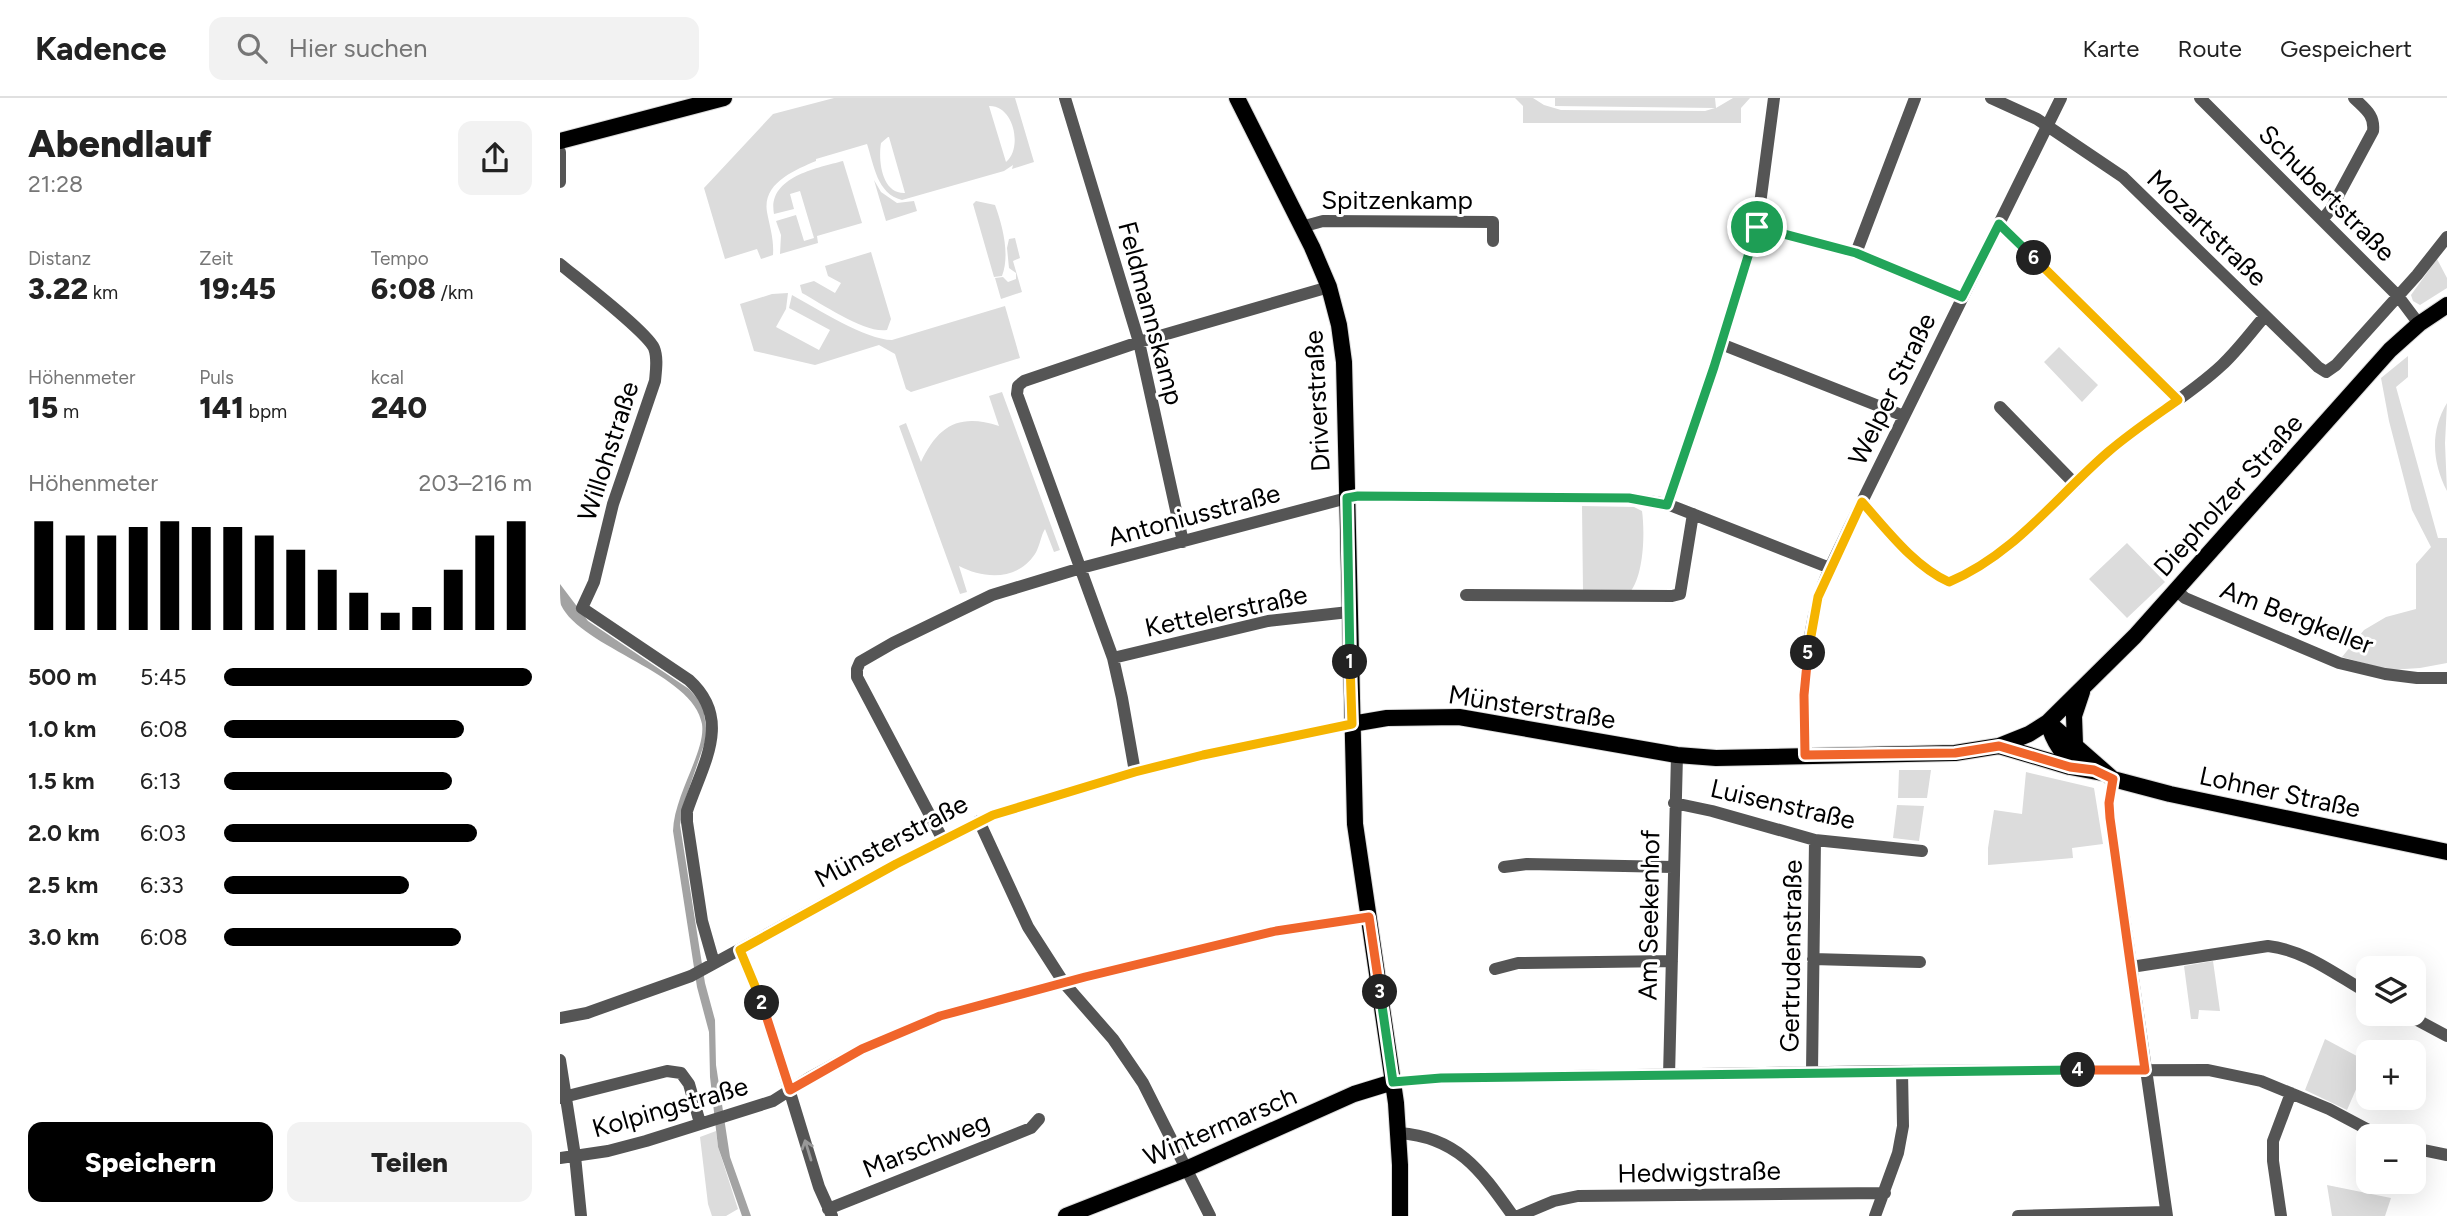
<!DOCTYPE html>
<html lang="de">
<head>
<meta charset="utf-8">
<style>
  body { margin:0; font-family:Figtree,sans-serif; background:#f2f2f2; color:#222; height:100vh; display:flex; flex-direction:column; font-size:26px; white-space:nowrap }
  * { box-sizing:border-box; margin:0 }
  p { font-size:23px; color:#767676 }
  .icon { flex:none; width:38px; height:38px; fill:none; stroke:currentColor; stroke-width:2; stroke-linecap:round; stroke-linejoin:round }
  .map { position:relative; flex:1; overflow:hidden }
  .panel { display:flex; flex-direction:column; background:#fff; width:560px }
  .panel>* { flex:none }
  .tools { position:absolute; left:1796px; top:858px; display:grid; gap:14px }
  .tools a { display:grid; place-items:center; width:70px; height:70px; border-radius:14px; background:#fff; box-shadow:0 7px 28px #0002; font-size:35px }
  .pin { position:absolute; display:grid; place-items:center; width:60px; height:60px; color:#fff; margin:-30px; border:4px solid #fff; border-radius:50%; box-shadow:0 2px 7px #0007 }
  .km { position:absolute; width:35px; height:35px; margin:-18px; border-radius:50%; background:#222; color:#fff; font-size:19px; line-height:35px; text-align:center }
  .round { display:grid; place-items:center; flex:none; width:74px; height:74px; border-radius:14px; background:#f2f2f2 }
  .head { display:flex; align-items:center; justify-content:space-between; height:119px; padding:0 28px }
  h1 { font-size:38px; font-weight:800; line-height:52px }
  .figures { display:grid; grid-template-columns:repeat(3,1fr); gap:10px; height:119px; padding:7px 28px }
  .figures div { display:grid; align-content:center }
  .figures b { font-size:30px; font-weight:800 }
  .figures small { font-size:19px; font-weight:400 }
  .figures p { font-size:19px }
  .chart { height:196px; padding:14px 28px }
  .chart p { display:flex; justify-content:space-between }
  .chart svg { width:100%; height:126px; margin-top:7px; stroke:#000; stroke-width:6 }
  .button { display:flex; gap:14px; margin-top:auto; padding:14px 28px }
  .button a { flex:1; height:80px; border-radius:14px; background:#000; color:#fff; font-size:28px; font-weight:800; line-height:80px; text-align:center }
  .button a+a { background:#f2f2f2; color:#222 }
  ul { padding:0 28px; list-style:none; font-size:23px }
  li { display:grid; grid-template-columns:112px 84px 1fr; align-items:center; height:52px }
  li i { height:18px; border-radius:9px; background:#000 }
  header { display:flex; align-items:center; gap:42px; box-sizing:border-box; height:98px; padding:0 35px; background:#fff; border-bottom:2px solid #e0e0e0 }
  header strong { font-size:33px }
  nav { display:flex; gap:38px; margin-inline-start:auto; font-size:24px }
  .search { width:490px; height:63px; background:#f2f2f2; display:flex; align-items:center; gap:18px; box-sizing:border-box; padding:0 24px; border-radius:14px; color:#767676; font-size:26px }
  main { display:flex; flex:1; min-height:0 }
  .map>svg:first-child { display:block }
</style>
</head>
<body>
<header>
<strong>Kadence</strong>
<div class="search"><svg class="icon" aria-label="search" viewBox="0 0 24 24"><circle cx="10" cy="10" r="6"/><path d="M15 15l6 6"/></svg>Hier suchen</div>
<nav><a>Karte</a><a>Route</a><a>Gespeichert</a></nav>
</header>
<main>
<section class="panel">
<div class="head"><div><h1>Abendlauf</h1><p>21:28</p></div><a class="round"><svg class="icon" aria-label="share" viewBox="0 0 24 24"><path d="M12 15V3M7 8l5-5 5 5M5 13v7h14v-7"/></svg></a></div>
<div class="figures">
<div><p>Distanz</p><b>3.22<small> km</small></b></div>
<div><p>Zeit</p><b>19:45</b></div>
<div><p>Tempo</p><b>6:08<small> /km</small></b></div>
</div>
<div class="figures">
<div><p>Höhenmeter</p><b>15<small> m</small></b></div>
<div><p>Puls</p><b>141<small> bpm</small></b></div>
<div><p>kcal</p><b>240</b></div>
</div>
<div class="chart"><p><span>Höhenmeter</span>203–216 m</p>
<svg viewBox="0 0 160 44" preserveAspectRatio="none"><path d="M5 44V6M15 44V11M25 44V11M35 44V8M45 44V6M55 44V8M65 44V8M75 44V11M85 44V16M95 44V23M105 44V31M115 44V38M125 44V36M135 44V23M145 44V11M155 44V6"/></svg>
</div>
<ul>
<li><b>500 m</b>5:45<i style="width:100%"></i></li>
<li><b>1.0 km</b>6:08<i style="width:78%"></i></li>
<li><b>1.5 km</b>6:13<i style="width:74%"></i></li>
<li><b>2.0 km</b>6:03<i style="width:82%"></i></li>
<li><b>2.5 km</b>6:33<i style="width:60%"></i></li>
<li><b>3.0 km</b>6:08<i style="width:77%"></i></li>
</ul>
<div class="button"><a>Speichern</a><a>Teilen</a></div>
</section>
<div class="map">
<svg width="1887" height="1118" viewBox="0 0 1887 1118">
  <rect width="100%" height="100%" fill="#fff"/>
  <path fill="#dcdcdc" fill-rule="evenodd" d="M274 0H455L474 64 452 71 453 67 444 73 342 102C317 96 314 67 307 46L256 61V63C235 72 202 85 207 114 210 130 214 141 213 157L201 161 197 151 165 161 144 90 213 16ZM429 8C454 7 463 50 446 64ZM328 39H329L345 95C322 96 318 63 321 45Z
    M955 0H973L984 7 1001 12 1145 13 1155 10 995 8V0H1155L1156 10 1173 0H1190L1181 10V25H963V8Z
    M283 63 302 125 257 138 258 145 220 156 221 137 216 123 236 117 244 143 254 140 240 93 230 96 234 111 214 116C207 79 257 70 283 63Z
    M314 82 321 94 337 105 354 103 357 113 326 123Z
    M416 103 435 107C443 129 450 157 442 178L434 179 413 106Z
    M455 140 460 160 453 163 462 194 441 201 435 180 443 179 448 184 456 181V175L449 170 447 150 449 141Z
    M311 154 331 221 327 232C306 236 262 206 242 195L240 187 254 183 275 195 281 185 268 178 265 168Z
    M1877 161 1887 180V190L1860 207 1853 203 1851 197Z
    M228 195 226 211 216 229 259 252 270 232 229 210 232 197C256 210 306 242 332 242L445 208 460 260 351 294 346 291 335 256 319 247 255 267 194 253 180 206 212 196Z
    M1499 249 1538 287 1522 304 1484 264Z
    M1848 258V279L1836 289 1878 440H1887V565L1860 570 1829 572 1782 559 1804 532 1826 519 1856 511V466L1871 449 1852 412 1829 323 1821 280Z
    M442 294 500 452 494 454 485 431C481 437 480 448 475 456 457 483 424 481 399 468L407 494 400 496 339 328 346 325 361 364C378 328 399 315 439 328L429 298Z
    M1887 305 1885 345 1887 393C1872 364 1870 333 1887 305Z
    M1022 408 1074 409 1082 413C1085 434 1084 477 1070 494L1023 493Z
    M1567 445 1605 484 1567 520 1529 481Z
    M1339 672H1371L1367 700H1338Z
    M1466 674 1534 690 1543 746 1512 750 1513 760 1428 767V750L1434 712 1462 716Z
    M1337 707 1364 708 1359 743 1333 740Z
    M1653 863 1660 913 1639 912 1638 921H1631L1624 868Z
    M1765 941 1808 964 1787 1012 1745 992Z
    M156 1033 158 1049 178 1111 166 1118H152L148 1106 140 1039Z
    M1767 1087 1831 1100 1825 1118H1772Z"/>
  <path fill="#a3a3a3" d="M0 486 28 523 129 591 143 607 147 638 124 705 120 727 145 885 155 922 156 967 170 1059 191 1118H182L158 1049 150 979 149 934 137 889 113 733C114 697 146 653 142 626 134 575 21 550 1 507 0 502 0 493 0 486Z"/>
  <g fill="none" stroke-linecap="round" stroke-linejoin="round">
    <g stroke="#dbdbdb" stroke-width="18">
      <path id="major" d="M677 0 752 149 769 189 779 227 784 264 795 726 836 1005 840 1067V1118
        M0 43 164 0
        M1488 624 1553 681 1610 696 1887 754
        M1488 624C1492 641 1503 661 1521 668
        M792 626 827 620 899 619 1117 657 1156 660 1395 655 1439 648 1469 636 1488 624 1575 538 1830 252 1859 226 1887 207
        M1515 646 1514 618 1522 594
        M1439 648 1510 669 1542 675
        M506 1118 626 1071 794 996 833 984"/>
    </g>
    <path stroke="#555" stroke-width="12" d="M505 0 579 244 623 444
      M1431 0 1477 21 1563 79 1758 269 1766 274 1776 267 1857 177 1887 139
      M1640 0 1838 198 1859 226
      M0 54V84
      M1762 122 1771 111 1813 33C1815 17 1805 11 1794 0
      M1439 126 1618 302
      M741 129 763 123 933 124V143
      M1197 129 1296 155 1402 199
      M1296 155 1355 0
      M0 166C18 181 86 233 94 250 98 260 96 272 95 283L53 406 34 484 22 510 129 582C173 622 143 665 127 713V724L142 823 154 865
      M1161 246 1344 318
      M1440 309 1515 386
      M1302 404C1327 432 1354 468 1389 484 1453 457 1497 399 1547 355 1583 323 1627 300 1662 267 1678 252 1691 234 1705 218
      M1107 406 1154 269 1197 129 1214 0
      M1616 492 1625 500 1779 565 1825 576 1857 580H1887
      M906 497 1112 498 1120 496 1133 416
      M553 560 708 523 789 514
      M1245 657C1243 604 1244 552 1258 501 1265 477 1278 454 1288 432L1501 0
      M575 674 562 600 553 560 457 296 458 288 464 283 579 244 769 189
      M1553 681 1549 705 1550 720 1607 1118
      M1114 705 1152 713 1255 742 1362 753
      M419 723 468 829 504 885 553 941 583 985 650 1118
      M383 742 297 579V571L300 564 333 545 432 497 521 470 787 400 798 398 1069 400 1107 406 1270 470
      M944 769 967 766 1113 769
      M180 852 206 916 259 1089 272 1118
      M1253 861 1360 864
      M1571 869 1708 848C1745 852 1776 877 1808 895
      M935 871 958 865 1112 863
      M1844 915 1887 938
      M0 920 27 915 131 878 336 766 433 717 575 674 643 657 792 626
      M0 962 15 1058 21 1118
      M1252 974 1255 742
      M1109 978 1117 657
      M833 984 881 980 1333 973 1648 972 1701 983 1769 1011 1820 1038
      M0 1000 107 973 121 975 129 986 140 1025
      M839 1035C898 1039 921 1073 953 1118
      M1853 1050 1887 1057
      M0 1060 48 1053 86 1043 213 1003 249 980 302 951 380 918 525 879 716 833 809 819
      M268 1111 471 1030 479 1021
      M958 1118 994 1103 1018 1098 1325 1095
      M1315 1118 1338 1055 1343 1028 1342 973
      M1458 1118 1606 1114
      M1721 1118 1713 1063V1043L1731 995"/>
    <use href="#major" stroke="#000" stroke-width="16"/>
  </g>
  <defs><path id="oneway-shaft" d="M-6 0H5M1.5-3L5.5 0L1.5 3" fill="none" stroke-width="1.6" stroke-linecap="round" stroke-linejoin="round" transform="scale(1.75)"/></defs>
  <use stroke="#999" href="#oneway-shaft" transform="translate(248 1052) rotate(-107)"/>
  <g fill="none" stroke-linecap="round" stroke-linejoin="round">
    <g stroke="#fff" stroke-width="14">
      <path id="split-1" d="M790 564 787 400 798 398 1069 400 1107 407 1154 269 1197 129"/>
    </g>
    <g stroke="#fff" stroke-width="14">
      <path id="split-2" d="M202 905 180 852 336 766 433 717 575 674 643 657 792 626 790 564"/>
    </g>
    <g stroke="#fff" stroke-width="14">
      <path id="split-3" d="M202 905 230 992 302 951 380 918 525 879 716 833 809 819 820 894"/>
    </g>
    <g stroke="#fff" stroke-width="14">
      <path id="split-4" d="M820 894 833 984 881 980 1518 972"/>
    </g>
    <g stroke="#fff" stroke-width="14">
      <path id="split-5" d="M1248 555 1244 597 1245 657 1395 655 1439 648 1510 669 1534 672 1553 681 1549 705 1550 720 1585 972H1518"/>
    </g>
    <g stroke="#fff" stroke-width="14">
      <path id="split-6" d="M1248 555 1258 499 1302 404C1327 432 1354 468 1389 484 1454 457 1497 398 1548 354 1570 335 1594 319 1618 302L1474 160"/>
    </g>
    <g stroke="#fff" stroke-width="14">
      <path id="split-7" d="M1197 129 1296 155 1402 199 1439 126 1474 160"/>
    </g>
    <use href="#split-1" stroke="#22a559" stroke-width="9"/>
    <use href="#split-2" stroke="#f5b400" stroke-width="9"/>
    <use href="#split-3" stroke="#f0652b" stroke-width="9"/>
    <use href="#split-4" stroke="#22a559" stroke-width="9"/>
    <use href="#split-5" stroke="#f0652b" stroke-width="9"/>
    <use href="#split-6" stroke="#f5b400" stroke-width="9"/>
    <use href="#split-7" stroke="#22a559" stroke-width="9"/>
  </g>
  <g text-anchor="middle" dominant-baseline="central" stroke-width="6" stroke-linejoin="round" paint-order="stroke">
    <g font-size="26" fill="#000" stroke="#fff">
      <text transform="translate(1767 95) rotate(45)">Schubertstraße</text>
      <text x="837" y="102">Spitzenkamp</text>
      <text transform="translate(1647 130) rotate(44)">Mozartstraße</text>
      <text transform="translate(591 215) rotate(75)">Feldmannskamp</text>
      <text transform="translate(1332 291) rotate(-64)">Welper Straße</text>
      <text transform="translate(757 303) rotate(-93)">Driverstraße</text>
      <text transform="translate(48 353) rotate(-72)">Willohstraße</text>
      <text transform="translate(1668 397) rotate(-48)">Diepholzer Straße</text>
      <text transform="translate(634 417) rotate(-15)">Antoniusstraße</text>
      <text transform="translate(666 513) rotate(-12)">Kettelerstraße</text>
      <text transform="translate(1737 519) rotate(21)">Am Bergkeller</text>
      <text transform="translate(972 609) rotate(9)">Münsterstraße</text>
      <text transform="translate(1720 694) rotate(12)">Lohner Straße</text>
      <text transform="translate(1223 706) rotate(13)">Luisenstraße</text>
      <text transform="translate(331 743) rotate(-28)">Münsterstraße</text>
      <text transform="translate(1089 817) rotate(-89)">Am Seekenhof</text>
      <text transform="translate(1231 858) rotate(-89)">Gertrudenstraße</text>
      <text transform="translate(110 1009) rotate(-16)">Kolpingstraße</text>
      <text transform="translate(660 1028) rotate(-23)">Wintermarsch</text>
      <text transform="translate(366 1047) rotate(-22)">Marschweg</text>
      <text transform="translate(1139 1074) rotate(-1)">Hedwigstraße</text>
    </g>
  </g>
</svg>
<div class="tools">
<a><svg class="icon" aria-label="layers" viewBox="0 0 24 24"><path d="M12 4l9 5-9 5-9-5zM3 14l9 5 9-5"/></svg></a>
<a>+</a>
<a>−</a>
</div>
<div class="pin" style="left:1197px;top:129px;background:#1e9e55"><svg class="icon" aria-label="arrive" viewBox="0 0 24 24"><path d="M6 21V4h12l-3 4 3 4H6"/></svg></div>
<b class="km" style="left:790px;top:564px">1</b>
<b class="km" style="left:202px;top:905px">2</b>
<b class="km" style="left:820px;top:894px">3</b>
<b class="km" style="left:1518px;top:972px">4</b>
<b class="km" style="left:1248px;top:555px">5</b>
<b class="km" style="left:1474px;top:160px">6</b>
</div>
</main>
</body>
</html>
